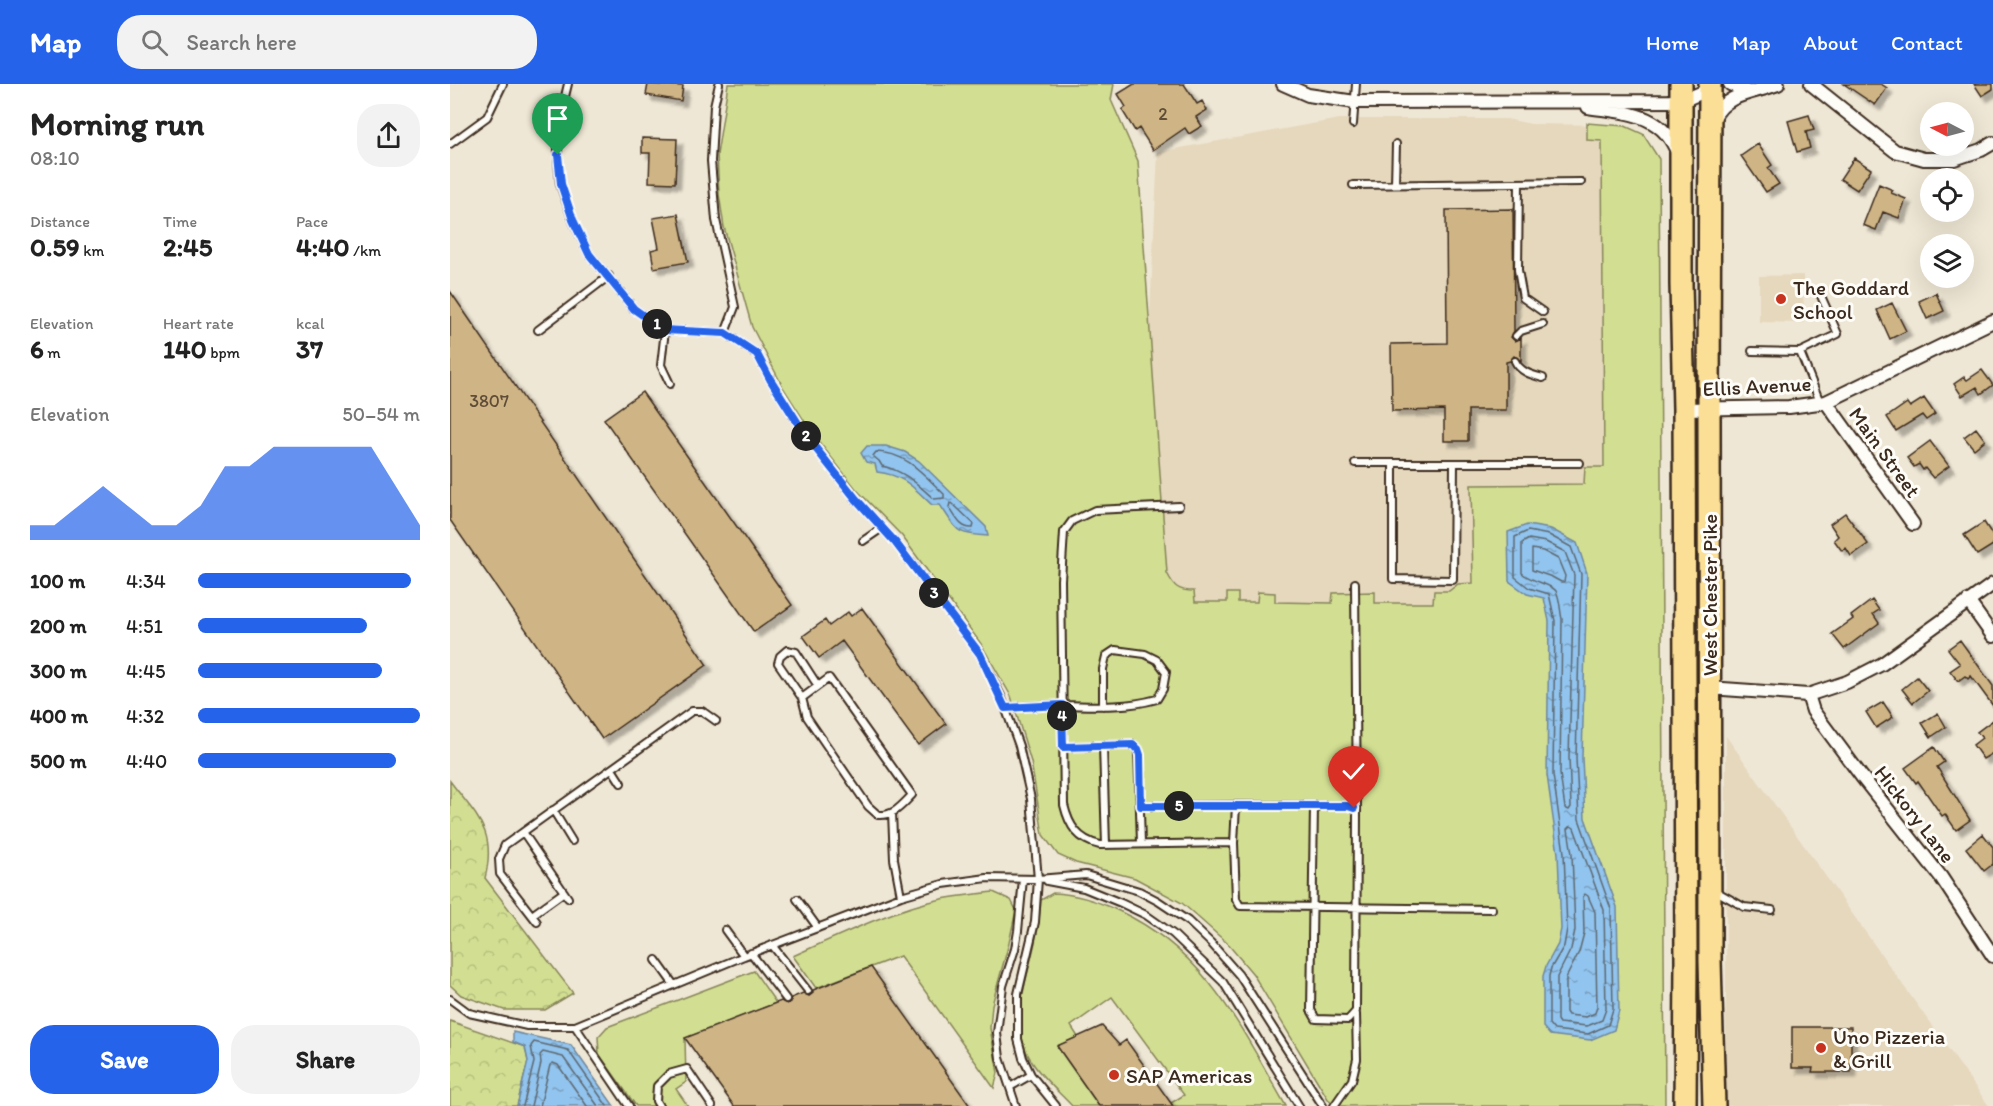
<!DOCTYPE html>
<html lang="en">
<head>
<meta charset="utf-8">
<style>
  body { margin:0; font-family:Itim,sans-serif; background:#f2f2f2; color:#222; height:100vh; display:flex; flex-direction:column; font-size:22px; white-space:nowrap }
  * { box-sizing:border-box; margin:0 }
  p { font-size:20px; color:#767676 }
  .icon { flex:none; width:33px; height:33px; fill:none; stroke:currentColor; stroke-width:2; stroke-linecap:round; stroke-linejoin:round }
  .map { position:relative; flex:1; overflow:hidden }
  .details { display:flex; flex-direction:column; background:#fff; width:450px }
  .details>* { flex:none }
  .needle { width:39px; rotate:276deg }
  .buttons { position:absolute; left:1470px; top:18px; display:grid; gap:12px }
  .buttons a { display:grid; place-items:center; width:54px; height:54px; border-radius:50%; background:#fff; box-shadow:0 6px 24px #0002; font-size:30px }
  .pin { position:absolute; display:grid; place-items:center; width:51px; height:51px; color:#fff; margin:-62px -26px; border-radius:50% 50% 50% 0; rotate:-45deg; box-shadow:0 0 6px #0007 }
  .pin .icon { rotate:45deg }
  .km { position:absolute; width:30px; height:30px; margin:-15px; border-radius:50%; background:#222; color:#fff; font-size:16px; line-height:30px; text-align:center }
  .round { display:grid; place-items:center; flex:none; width:63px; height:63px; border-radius:24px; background:#f2f2f2 }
  .overview { display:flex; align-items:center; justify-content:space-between; height:102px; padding:0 30px }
  h1 { font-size:33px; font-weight:700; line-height:45px }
  .stats { display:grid; grid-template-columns:repeat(3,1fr); gap:9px; height:102px; padding:6px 30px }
  .stats div { display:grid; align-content:center }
  .stats b { font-size:26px; font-weight:700 }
  .stats small { font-size:16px; font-weight:400 }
  .stats p { font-size:16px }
  .chart { height:168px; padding:12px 30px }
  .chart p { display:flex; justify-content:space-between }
  .chart svg { width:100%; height:108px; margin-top:6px; fill:#2563eb; opacity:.7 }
  .cta { display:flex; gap:12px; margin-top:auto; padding:12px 30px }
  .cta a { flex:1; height:69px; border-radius:24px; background:#2563eb; color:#fff; font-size:24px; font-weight:700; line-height:69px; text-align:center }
  .cta a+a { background:#f2f2f2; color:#222 }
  ul { padding:0 30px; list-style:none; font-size:20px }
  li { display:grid; grid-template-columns:96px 72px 1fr; align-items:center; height:45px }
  li i { height:15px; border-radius:8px; background:#2563eb }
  header { display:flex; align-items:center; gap:36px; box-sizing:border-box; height:84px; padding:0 30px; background:#2563eb; color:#fff }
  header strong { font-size:28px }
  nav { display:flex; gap:33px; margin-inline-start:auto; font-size:21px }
  .search { width:420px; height:54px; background:#f2f2f2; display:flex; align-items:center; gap:15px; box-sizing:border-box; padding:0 21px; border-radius:24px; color:#767676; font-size:22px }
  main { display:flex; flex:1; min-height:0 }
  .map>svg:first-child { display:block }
</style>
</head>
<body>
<header>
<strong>Map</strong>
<div class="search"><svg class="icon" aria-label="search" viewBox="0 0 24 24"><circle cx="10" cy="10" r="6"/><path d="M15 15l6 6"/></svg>Search here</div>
<nav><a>Home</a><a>Map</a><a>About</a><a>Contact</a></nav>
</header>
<main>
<section class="details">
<div class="overview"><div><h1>Morning run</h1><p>08:10</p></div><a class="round"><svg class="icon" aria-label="share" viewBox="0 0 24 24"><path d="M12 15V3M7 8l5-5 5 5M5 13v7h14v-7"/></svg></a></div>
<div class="stats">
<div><p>Distance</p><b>0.59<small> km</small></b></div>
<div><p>Time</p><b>2:45</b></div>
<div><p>Pace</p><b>4:40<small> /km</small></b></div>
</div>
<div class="stats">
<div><p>Elevation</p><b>6<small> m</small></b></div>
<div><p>Heart rate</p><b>140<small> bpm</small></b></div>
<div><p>kcal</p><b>37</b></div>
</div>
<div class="chart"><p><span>Elevation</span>50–54 m</p>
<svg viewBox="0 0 160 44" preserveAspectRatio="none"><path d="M0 44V38L10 38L20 30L30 22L40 30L50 38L60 38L70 30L80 14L90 14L100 6L110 6L120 6L130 6L140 6L150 22L160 38V44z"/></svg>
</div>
<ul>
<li><b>100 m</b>4:34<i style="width:96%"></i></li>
<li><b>200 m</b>4:51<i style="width:76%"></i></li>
<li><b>300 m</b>4:45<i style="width:83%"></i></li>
<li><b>400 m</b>4:32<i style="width:100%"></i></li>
<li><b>500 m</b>4:40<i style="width:89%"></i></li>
</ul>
<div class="cta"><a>Save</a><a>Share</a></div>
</section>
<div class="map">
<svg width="1543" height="1022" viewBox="0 0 1543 1022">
  <defs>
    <pattern id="forest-crowns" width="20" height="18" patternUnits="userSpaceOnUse" patternTransform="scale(1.5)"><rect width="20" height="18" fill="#d2df92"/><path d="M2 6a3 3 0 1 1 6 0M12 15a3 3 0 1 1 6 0" fill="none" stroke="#b5c07d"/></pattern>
    <pattern id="water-ripples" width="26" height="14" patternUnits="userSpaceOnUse" patternTransform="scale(1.5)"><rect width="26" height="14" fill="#91c4ee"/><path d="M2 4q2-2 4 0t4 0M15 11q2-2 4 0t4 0" fill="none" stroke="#789fc0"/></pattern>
    <filter id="shadow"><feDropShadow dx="5.5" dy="5.5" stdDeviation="1.5" flood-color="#0004"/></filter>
  </defs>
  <rect width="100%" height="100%" fill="#efe7d5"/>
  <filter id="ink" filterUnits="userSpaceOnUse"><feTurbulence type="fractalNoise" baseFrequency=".0167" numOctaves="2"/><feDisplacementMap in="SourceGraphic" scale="12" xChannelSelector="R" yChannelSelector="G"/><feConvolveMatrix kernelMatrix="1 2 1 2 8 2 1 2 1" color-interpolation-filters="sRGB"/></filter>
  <g filter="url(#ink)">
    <path fill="#e5d8bd" d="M889 35H1057L1081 40 1159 41 1158 416 1034 560 726 532 690 432 708 68Z
      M1353 191 1354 239 1309 238V192Z
      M1276 652 1539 1022H1276Z"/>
    <path fill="#d2df92" stroke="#868458" stroke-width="1.5" d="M278 0H664L661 16 688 77 717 489C724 503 728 507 744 507L745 518H777V509H788V518H807L808 508 825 509V518L882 519 883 509 925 508V519H983L984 507H999L1008 500 1023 499 1021 401 1134 400 1135 383H1154L1152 57 1137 56V39L1175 42 1193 50 1209 75 1215 1022H887L878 1015 803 890 777 859 732 819 685 794 626 779 608 771 593 751 581 678 561 612 531 560 452 452 407 406 362 349 334 305 302 243 274 143 269 110 267 71Z
      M543 808 561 816 566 826 559 859 542 921 540 944 548 989 544 1004 450 872 366 904 343 872C388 852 443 825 492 815 508 812 526 810 543 808Z
      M603 809C627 810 647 817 669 827 757 868 790 943 836 1022H723L721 1019 734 1011 662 913 621 942 628 953 607 962 649 1022H622C609 1008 592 994 582 978 556 939 579 893 586 853 589 841 590 829 591 816Z
      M304 887 326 919 235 954 236 998 226 1005 238 1022H186L149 970 148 953 157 943Z"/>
    <path fill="url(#forest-crowns)" stroke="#868458" stroke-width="1.5" d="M0 697C26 732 47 746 35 794L123 909 95 926H54L11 911 0 901Z
      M0 937 75 963 78 977 67 1022H0Z"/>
    <path fill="url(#water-ripples)" stroke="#6f869b" stroke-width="1.5" d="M417 362H436L455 368 469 377 536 443 538 452C504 450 509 448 490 421H482C463 403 454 391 427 388L425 380 416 378 411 369Z
      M1077 441 1101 445 1127 459 1137 489 1132 674 1135 734 1167 823 1169 926 1164 946 1140 956 1100 951 1093 943V892L1096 882 1108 860 1111 845 1108 770 1097 691 1099 537 1094 514 1077 510 1059 497 1058 448Z
      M63 948 121 961 164 1022H67L78 977 75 963 63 958Z"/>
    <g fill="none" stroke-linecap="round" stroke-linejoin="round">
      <path stroke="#5d6871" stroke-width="1.5" d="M426 368C456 368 474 391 494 410V414L484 415C467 400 455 387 432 382L429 377 423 372Z
        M500 419 503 420 524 440 523 444C510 445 506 433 499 423Z
        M1078 447 1099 451 1121 463 1131 490 1126 674 1129 735 1161 825 1163 925 1158 941 1138 950 1104 946 1099 940V892L1101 884 1114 862 1117 845 1114 769 1103 691 1105 537 1099 510 1079 504 1065 493V453Z
        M1079 455 1096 458 1115 468 1124 491 1119 674 1121 723 1119 726 1115 724 1110 690 1112 535C1110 527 1110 514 1106 507 1101 500 1082 498 1072 489V459Z
        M1082 465 1093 467 1108 475 1115 492 1114 498H1111L1102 493 1082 486Z
        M1121 742 1124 744 1154 826 1156 925 1152 936 1137 942 1109 939 1107 936V893L1121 865 1125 846 1122 770 1118 745Z
        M1135 810 1138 812 1145 828 1147 923 1145 929 1136 933 1118 931 1116 928V894L1129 868 1134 849 1133 813Z
        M73 1022 84 978 81 962 84 958 118 966 157 1022
        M81 1022 91 979 90 971 93 968 113 973 148 1022
        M90 1022 100 981 103 979 108 981 137 1022"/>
    </g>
    <path fill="#cfb585" stroke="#3b2a1e" stroke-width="1.5" filter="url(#shadow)" d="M198 0 233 2 231 17 196 11Z
      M684 0H734L747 20 752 17 757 26 746 33 752 42 739 50 735 44 703 66 689 44 685 47 672 26 676 23 668 10Z
      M1394 0H1431L1437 4 1425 21Z
      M1524 0H1543V5L1532 12Z
      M1359 31 1364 46 1356 48 1360 64 1347 68 1338 37Z
      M192 54 227 55 225 99 199 98 200 69H192Z
      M1308 60 1322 81 1318 84 1329 100 1316 108 1291 72Z
      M1404 74 1421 85 1407 106 1390 95Z
      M1429 100 1443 106 1441 109 1456 115 1449 134 1433 128 1426 146 1413 141Z
      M1063 125 1064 247 1061 253 1065 257 1071 254V277L1064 272 1060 277 1056 278V326H1018V357H994V326L942 327 941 260 997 259 996 126Z
      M228 130 238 178 204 184 201 166 209 164 203 134Z
      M0 207 257 581 152 655 0 436Z
      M1486 209 1494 227 1477 235 1469 217Z
      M1442 219 1456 247 1440 255 1427 226Z
      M1532 286 1543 301 1531 310 1527 303 1512 312 1504 300 1514 293 1517 296Z
      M192 308 342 521 304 548 154 335Z
      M1474 314 1485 330 1476 336 1472 331 1446 347 1437 333 1457 319 1460 323Z
      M1526 344 1535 356 1524 365 1514 353Z
      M1480 357 1499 382 1483 394 1475 384 1473 386 1469 380 1464 383 1457 374Z
      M1395 429 1418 460 1401 472 1396 464 1392 467 1384 456 1388 452 1380 440Z
      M1534 438 1543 452V461L1527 471 1514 451Z
      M1422 516 1429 526 1423 530 1429 539 1394 565 1382 550 1403 535 1401 532Z
      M412 524 496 640 468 661 392 557 369 574 353 552 375 536 379 542 398 528 401 532Z
      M1510 556 1543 602V622L1521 592 1518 595 1515 592 1508 597 1500 587 1510 580 1498 565Z
      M1467 593 1478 607 1463 619 1452 605Z
      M1433 618 1443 633 1426 644 1416 628Z
      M1488 629 1496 643 1481 653 1472 639Z
      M1543 636V669L1533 675 1523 661 1532 654 1527 648Z
      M1484 663 1494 678 1487 683 1520 736 1506 746 1495 730 1492 732 1468 697 1466 699 1455 684Z
      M1533 750 1543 763V780L1534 787 1516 764Z
      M421 883 520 1022H284L235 954 331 917 337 920 341 918V914L353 909 359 912 363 909V906Z
      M652 942 669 961 676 956 723 1022H649L607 962Z
      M1342 943H1401V988H1362L1363 984H1342Z"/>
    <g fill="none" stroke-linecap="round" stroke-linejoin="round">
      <g stroke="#3b2a1e" stroke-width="10">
        <path id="lane" d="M118 0 108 41V77L110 100 123 137 139 170 184 225 215 246 275 249 307 270 320 295 356 352 406 415 445 458 484 509 530 570 551 612 569 662 581 715 588 795 585 838 568 910V955L573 974 581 991 606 1022
          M269 0 264 22 261 77 266 136 285 223 275 249
          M903 40 906 0
          M0 60 37 33 53 0
          M1069 99 1068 186 1073 214 1093 228
          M945 100 946 60
          M903 101 1131 98
          M88 246 159 192
          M215 246 211 281 220 300
          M1066 252 1071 247 1093 240
          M1302 267 1350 268 1370 318
          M1350 268 1388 250 1371 212
          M1065 277C1070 288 1082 291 1093 294
          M905 379H1130
          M943 379V495L1003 496 1004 379
          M729 422 645 426 622 437 614 448 611 496 614 721C619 742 628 756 650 761L784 759 786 815 790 822 1042 825
          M413 457 432 444
          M905 499 907 728
          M379 594 462 711C451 722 444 732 428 731L418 722 357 633 352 614Z
          M352 614 328 579 330 572 337 566 346 568 368 602
          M555 624C574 623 594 621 613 621 645 622 676 624 707 615L713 605 716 588 707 576 695 570 665 566 656 572 653 585V622
          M653 662 656 761
          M613 663 683 661 688 665 691 759
          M162 685 171 699
          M691 722 786 721
          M103 726 122 757
          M442 729 444 775 451 812
          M73 748 118 814
          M784 759 786 721 899 722 904 725 907 728 906 927 898 936 866 935 861 926 864 722
          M597 797 634 804 671 819 696 831 723 850 773 898 849 1022
          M1264 806 1294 823 1322 826
          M347 815 368 844
          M82 831 114 808
          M87 838 50 790 49 775 55 761 242 627H252L266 637
          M275 846 294 872
          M322 861 358 907
          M301 869 336 915
          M206 876 224 901
          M0 915 19 929 77 942H125L294 872 451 812 493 800 537 794 588 795 636 791 689 807 708 817 738 837 761 859 789 891 873 1022
          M125 942 179 1022
          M560 1003 581 991
          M209 1022 206 1017 207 1002 219 990 237 985 262 1022
          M566 1022 550 974 547 949 553 902 565 865 568 847 573 795
          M884 1022 902 996 907 975 906 930"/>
      </g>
      <g stroke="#3b2a1e" stroke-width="16">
        <path id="street" d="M833 0 858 11 905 18 1232 17 1260 5
          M1280 0 1298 8
          M1361 0 1445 67 1474 75H1504L1531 66 1543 59
          M1138 23C1176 29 1212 28 1228 70
          M1264 34C1275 9 1305 9 1328 0
          M1376 318 1463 440
          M1234 325 1339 323 1376 318 1543 237
          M1518 517 1543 552
          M1259 604 1358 611 1397 598 1432 580 1543 500
          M1358 611 1363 627 1412 693 1491 793 1543 872"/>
      </g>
      <g stroke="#3b2a1e" stroke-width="26">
        <path id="highway" d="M1231 0V200L1234 325 1236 877 1235 1022
          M1260 0 1259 325 1260 877 1264 1022"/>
      </g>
      <use href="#lane" stroke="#fdfcf7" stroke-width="6"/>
      <use href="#street" stroke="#fdfcf7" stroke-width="12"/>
      <use href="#highway" stroke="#fbdf96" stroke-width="21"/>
    </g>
  </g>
  <g fill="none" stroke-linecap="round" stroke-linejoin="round" filter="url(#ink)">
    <g stroke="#fff" stroke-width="12">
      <path id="route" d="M108 71 111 100 123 136 139 170 184 225 214 246 275 249 307 270 320 295 356 352 406 415 445 458 530 570 555 624 612 621 613 663 683 661 688 665 690 671 691 722H898L904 724"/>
    </g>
    <use href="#route" stroke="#2563eb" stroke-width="8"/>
  </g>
  <g fill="#c8321e" stroke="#fdfcf7" stroke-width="2">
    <circle cx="1331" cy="215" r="6"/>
    <circle cx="1371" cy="964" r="6"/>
    <circle cx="664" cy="991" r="6"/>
  </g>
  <g text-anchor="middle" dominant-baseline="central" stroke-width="6" stroke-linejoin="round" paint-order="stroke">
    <g font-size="18" fill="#604d38">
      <text x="713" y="30">2</text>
      <text x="39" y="317">3807</text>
    </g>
    <g font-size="21" fill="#3b2a1e" stroke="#fdfcf7" text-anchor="start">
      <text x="1343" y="203">The Goddard<tspan x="1343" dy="24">School</tspan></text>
      <text x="1383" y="952">Uno Pizzeria<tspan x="1383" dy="24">&amp; Grill</tspan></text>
      <text x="676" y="991">SAP Americas</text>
    </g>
    <g font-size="21" fill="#3b2a1e" stroke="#fdfcf7">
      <text transform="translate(1307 302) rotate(-3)">Ellis Avenue</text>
      <text transform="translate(1435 368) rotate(54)">Main Street</text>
      <text transform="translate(1259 511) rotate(-90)">West Chester Pike</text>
      <text transform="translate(1465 730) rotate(52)">Hickory Lane</text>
    </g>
  </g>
</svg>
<div class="buttons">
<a><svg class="needle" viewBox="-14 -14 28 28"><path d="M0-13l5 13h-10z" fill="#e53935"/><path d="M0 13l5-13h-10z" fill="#767676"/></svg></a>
<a><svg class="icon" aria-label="locate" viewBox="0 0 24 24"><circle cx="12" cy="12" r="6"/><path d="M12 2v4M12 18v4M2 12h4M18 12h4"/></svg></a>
<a><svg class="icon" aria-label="layers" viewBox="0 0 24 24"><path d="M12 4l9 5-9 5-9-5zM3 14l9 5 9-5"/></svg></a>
</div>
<div class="pin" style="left:108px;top:71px;background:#1e9e55"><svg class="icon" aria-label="arrive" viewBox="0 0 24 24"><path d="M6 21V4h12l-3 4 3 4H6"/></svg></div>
<div class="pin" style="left:904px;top:724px;background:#d93025"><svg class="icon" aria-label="check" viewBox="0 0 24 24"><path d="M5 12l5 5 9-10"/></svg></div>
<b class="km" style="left:207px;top:240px">1</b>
<b class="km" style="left:356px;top:352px">2</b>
<b class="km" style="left:484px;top:509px">3</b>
<b class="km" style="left:612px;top:632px">4</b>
<b class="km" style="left:729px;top:722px">5</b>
</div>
</main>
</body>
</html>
